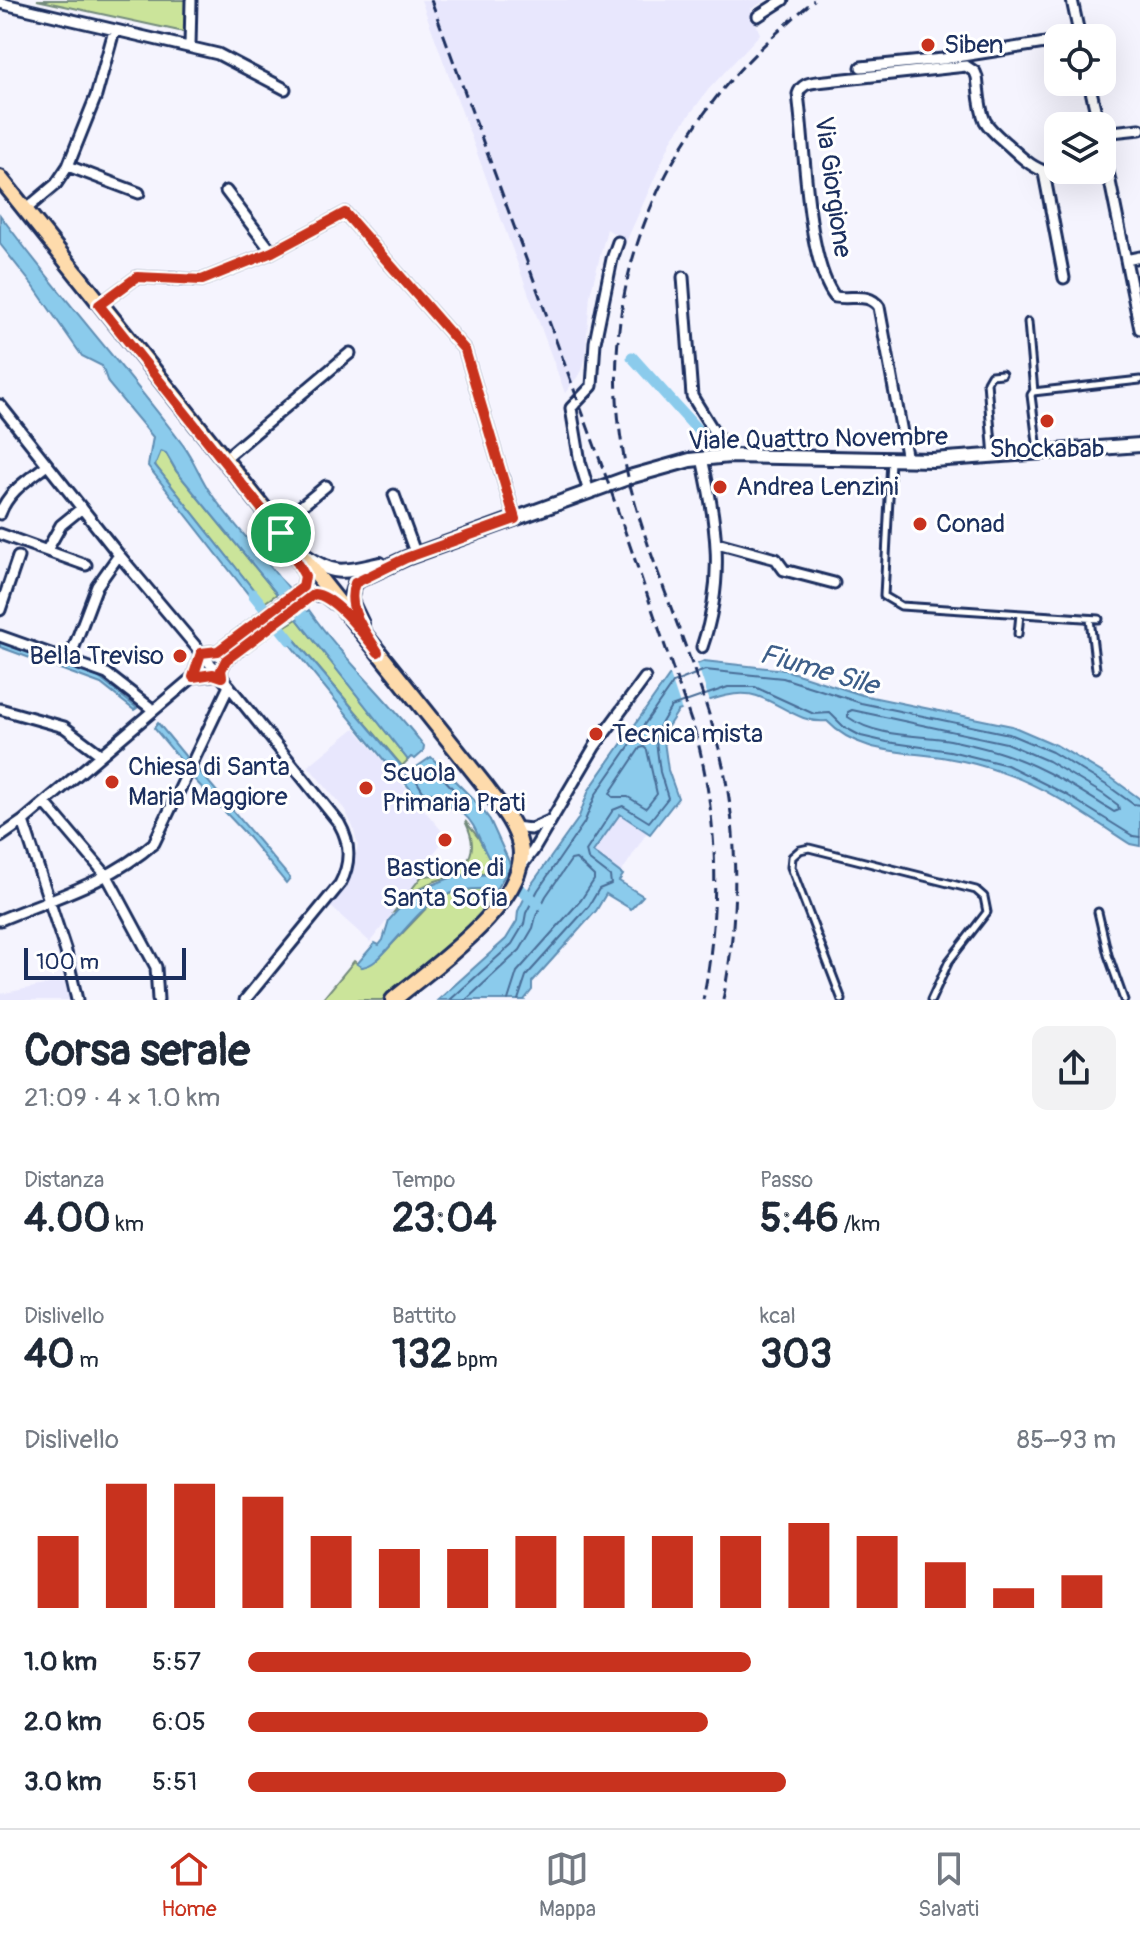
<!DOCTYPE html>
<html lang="it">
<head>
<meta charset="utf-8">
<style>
  body { margin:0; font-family:Pangolin,sans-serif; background:#f2f2f3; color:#1f2937; height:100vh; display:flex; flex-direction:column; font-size:30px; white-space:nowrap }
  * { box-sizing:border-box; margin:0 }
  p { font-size:26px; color:#747a83 }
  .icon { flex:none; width:44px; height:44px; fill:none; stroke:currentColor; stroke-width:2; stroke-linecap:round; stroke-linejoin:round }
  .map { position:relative; height:1000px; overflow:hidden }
  .sheet { display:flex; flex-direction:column; background:#fff; flex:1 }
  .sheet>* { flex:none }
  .fabs { position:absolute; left:1044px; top:24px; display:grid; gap:16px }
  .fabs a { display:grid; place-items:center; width:72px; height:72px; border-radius:16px; background:#fff; box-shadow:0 8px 32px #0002; font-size:40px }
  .scale { position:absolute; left:24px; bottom:20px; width:162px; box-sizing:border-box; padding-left:8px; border:4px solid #1b2f5e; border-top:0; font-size:22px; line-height:28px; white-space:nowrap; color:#1b2f5e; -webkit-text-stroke:6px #fff; paint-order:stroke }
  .pin { position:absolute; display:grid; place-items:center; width:68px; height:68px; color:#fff; margin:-34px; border:4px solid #fff; border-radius:50%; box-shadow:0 2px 8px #0007 }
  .round { display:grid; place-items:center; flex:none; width:84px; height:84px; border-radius:16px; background:#f2f2f3 }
  .overview { display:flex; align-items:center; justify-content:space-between; height:136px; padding:0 24px }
  h1 { font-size:44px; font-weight:700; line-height:60px }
  .figures { display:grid; grid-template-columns:repeat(3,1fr); gap:12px; height:136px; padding:8px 24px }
  .figures div { display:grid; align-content:center }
  .figures b { font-size:40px; font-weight:700 }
  .figures small { font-size:22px; font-weight:400 }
  .figures p { font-size:22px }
  .chart { height:224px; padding:16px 24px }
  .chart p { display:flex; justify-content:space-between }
  .chart svg { width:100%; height:144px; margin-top:8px; stroke:#c8321e; stroke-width:6 }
  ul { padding:0 24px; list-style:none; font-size:26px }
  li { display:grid; grid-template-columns:128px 96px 1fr; align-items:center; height:60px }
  li i { height:20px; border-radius:10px; background:#c8321e }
  .tab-bar { display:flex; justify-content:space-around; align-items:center; height:112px; border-top:2px solid #e0e1e3; background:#fff; font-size:22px; color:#747a83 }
  .tab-bar a { display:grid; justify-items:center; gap:4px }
  .tab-bar .current { color:#c8321e }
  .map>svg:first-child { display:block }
</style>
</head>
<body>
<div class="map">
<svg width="1140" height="1000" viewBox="0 0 1140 1000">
  <rect width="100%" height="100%" fill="#f5f4fe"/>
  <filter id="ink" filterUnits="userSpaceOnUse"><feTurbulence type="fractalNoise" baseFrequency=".0125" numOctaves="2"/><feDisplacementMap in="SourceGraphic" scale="16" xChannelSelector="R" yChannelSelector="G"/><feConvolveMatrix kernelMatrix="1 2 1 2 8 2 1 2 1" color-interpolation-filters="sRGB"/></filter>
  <g filter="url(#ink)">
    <path fill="#e8e7fd" d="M421 0H766L751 9 760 34 708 90 673 137 626 242 607 229 590 295 585 360 582 371 565 393Z
      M355 728 447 837 418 872 422 876 370 942 329 905 345 886 352 871 358 845 353 827 345 810 308 766Z
      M621 812 648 831 621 873 593 852Z
      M69 980 72 1000H0V994Z"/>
    <path fill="#cbe49a" stroke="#738a7c" stroke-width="2" d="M37 0H186L184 32Z
      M161 450 166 453 176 471 277 594 264 603 155 465Z
      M297 619 408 760 402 766 284 627Z
      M465 821 478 837 498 874C472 873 438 875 416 891 407 897 403 909 394 912L422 876C459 874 485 861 465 821Z
      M481 888 496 889 493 901 485 912 382 1000H322L354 961 362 967 378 959 433 901 458 890Z"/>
    <path fill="#8bcbec" stroke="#5e8db3" stroke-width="2" d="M0 215C58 294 124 366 183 445 194 460 200 477 210 492 231 523 258 548 279 578L288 587 277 594 177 472 166 453 161 451 155 465 264 603 259 608 148 466 153 437 108 383 102 366 82 356 34 287 0 244Z
      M309 610C343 659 388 699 424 746L423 752 415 759 411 757 408 760 297 619Z
      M284 627 404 769 399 772 394 766 388 765 279 631Z
      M0 640 98 677 137 708 134 710 101 684 0 647Z
      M704 661 785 670 862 695 1012 726 1056 745 1113 779 1140 799V846L1130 844C1090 818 1047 787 1001 772 984 766 965 761 947 758 905 751 858 754 827 721 800 724 782 704 757 696 733 688 701 704 678 711L663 734 668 770 678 798 650 834 620 814 593 852 623 875 619 881 643 896 631 909 606 894 596 911 532 982V990L524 1000H438L506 939 517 921 518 911 531 885 578 819 589 790 669 676Z
      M158 723 186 757 183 763 154 728Z
      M431 757 478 804 490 820 511 866 496 889C437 886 427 905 391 945 382 955 375 965 362 967L357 964 375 943 379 945 383 940 389 920 414 892 455 876 498 874C469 831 483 806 421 802L401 778Z
      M196 767 290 878 286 883 244 832 192 777Z"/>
    <path fill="#f5f4fe" d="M696 660 710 702 682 711 669 672Z"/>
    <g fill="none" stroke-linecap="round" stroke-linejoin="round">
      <path stroke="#486d97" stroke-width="2" d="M852 710 1006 743 1048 761 1103 794 1118 805 1119 810 1114 812C1081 791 1047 769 1010 756 991 749 969 744 950 740 917 735 876 737 848 717V712Z
        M644 747 647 750 657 794 646 808 628 797H613L610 793 640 748Z
        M430 769H435L454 790V795L424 793 416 780Z
        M450 1000 512 944 524 924 526 913 538 890 584 823 596 794 673 683 705 670 783 678 861 703 1009 734 1052 752 1108 786 1133 804 1140 805
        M466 1000 520 950 533 928 536 916 546 896 571 860 576 859 594 876V880L581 900 517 972 508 1000
        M518 1000 526 976 589 906 599 889 611 884 610 876 588 859 586 851 613 810 623 806 649 822 668 798 660 772 655 734 671 707 728 687H755L814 714 830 713 844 727 861 736 887 742 950 751 1007 765 1067 795 1133 836 1140 837"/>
      <path stroke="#8bcbec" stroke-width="11" d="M632 357 712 446
        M274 580 311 625
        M253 594 290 640
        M512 877 515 885 538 904"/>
      <g stroke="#1b2f5e" stroke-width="11">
        <path id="service" d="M1028 322 1034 392
          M1038 450 1031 395 1033 392 1140 380
          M993 457 987 382 991 375 1002 374
          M891 460 884 596 901 606 1099 619
          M1090 619 1096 669
          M1018 634 1020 614
          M1098 912 1108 955 1124 1000
          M842 1000 791 867 792 857 800 850 809 848 976 890 984 897 987 912 949 961 931 1000"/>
      </g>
      <g stroke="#1b2f5e" stroke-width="15">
        <path id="minor" d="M1072 0 1080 38
          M0 3 218 54 285 89
          M758 16 783 0
          M190 46 191 0
          M861 67 943 59 1058 41
          M1089 82 1099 126
          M1102 133 1140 129
          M1102 142 1140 329
          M68 166 139 193
          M1044 173 1064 278
          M226 191 272 252
          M25 210 56 184 68 166 96 96 114 31
          M1126 260 1140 257
          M683 277 692 396 729 456
          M99 305 137 277 202 280 272 252 345 213 465 350 515 519
          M0 405 119 555 229 686 154 843C110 882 53 898 0 920
          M702 458C717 525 725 581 702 647
          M223 460 350 353
          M907 460 879 307C869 292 851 300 835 297 806 260 805 144 798 94 801 85 808 83 817 82L966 66 975 72 977 77C979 91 979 108 985 121 990 130 999 137 1007 144 1036 171 1045 178 1085 170
          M589 492 580 462 571 408 592 386 595 342 612 259 618 242
          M394 495 416 555
          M0 514C8 491 29 479 47 465
          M276 527 326 486
          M0 534 86 565
          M717 543 776 559 784 570 834 583
          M47 550 61 525 82 508
          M0 610 18 557
          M0 636 107 674 152 709
          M201 653 218 651 303 587 305 576 293 554
          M69 660 97 586 119 555
          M193 677 201 653
          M222 677 221 670 226 660 310 596 321 594 334 604
          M229 686 339 823C351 844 351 863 340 884L245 1000
          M0 709 64 727 100 754
          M45 803 107 876 156 967 158 1000
          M23 821 66 952 77 1000
          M513 827 531 829 549 821
          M0 837 23 821 193 677 220 674
          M519 869 533 851 595 746 645 678"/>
      </g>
      <g stroke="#1b2f5e" stroke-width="18">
        <path id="secondary" d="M304 555C335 577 345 572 380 564
          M362 624 350 599 355 583 361 579 406 558 633 476 690 460 729 456 933 460 1140 445"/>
      </g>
      <g stroke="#1b2f5e" stroke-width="20">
        <path id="primary" d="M0 178 486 787C499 805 515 823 520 845 532 900 430 969 393 1000"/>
      </g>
      <use href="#service" stroke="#fff" stroke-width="5"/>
      <use href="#minor" stroke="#fff" stroke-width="9"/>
      <use href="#secondary" stroke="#fff" stroke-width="12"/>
      <use href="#primary" stroke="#fedbac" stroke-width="14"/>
      <path stroke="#1b2f5e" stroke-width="3" stroke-dasharray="12 6" stroke-linecap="butt" d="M431 0 605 474 697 738C719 825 720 913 703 1000
        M723 1000C740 912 740 817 714 731 690 648 652 569 630 485 596 349 627 213 712 103 741 64 777 32 814 0"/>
    </g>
  </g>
  <g fill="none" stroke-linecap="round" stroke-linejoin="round" filter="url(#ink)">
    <g stroke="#fff" stroke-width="16">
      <path id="route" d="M345 213 465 350 515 519 406 558 355 583C345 608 365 631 378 652 365 636 335 595 314 594L226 660 221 670 222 677 213 674 193 677 201 653 218 651 303 587 305 576 281 533 99 305 137 277 202 280 272 252Z"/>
    </g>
    <use href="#route" stroke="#c8321e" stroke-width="10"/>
  </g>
  <g fill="#c8321e" stroke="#fff" stroke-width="3">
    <circle cx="928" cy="45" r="8"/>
    <circle cx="1047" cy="421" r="8"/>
    <circle cx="720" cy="487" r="8"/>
    <circle cx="920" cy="524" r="8"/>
    <circle cx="180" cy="656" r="8"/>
    <circle cx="596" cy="734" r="8"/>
    <circle cx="112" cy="782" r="8"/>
    <circle cx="366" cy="788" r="8"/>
    <circle cx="445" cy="840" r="8"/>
  </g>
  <g text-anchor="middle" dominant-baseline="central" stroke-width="6" stroke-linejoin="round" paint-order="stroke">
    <g font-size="26" fill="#1b2f5e" stroke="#fff" text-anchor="start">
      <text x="944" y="45">Siben</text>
      <text x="1047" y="449" text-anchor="middle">Shockabab</text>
      <text x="736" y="487">Andrea Lenzini</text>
      <text x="936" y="524">Conad</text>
      <text x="164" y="656" text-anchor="end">Bella Treviso</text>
      <text x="612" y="734">Tecnica mista</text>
      <text x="128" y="767">Chiesa di Santa<tspan x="128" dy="30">Maria Maggiore</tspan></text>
      <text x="382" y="773">Scuola<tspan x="382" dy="30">Primaria Prati</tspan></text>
      <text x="445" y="868" text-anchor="middle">Bastione di<tspan x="445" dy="30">Santa Sofia</tspan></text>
    </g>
    <g font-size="26" fill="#1b2f5e" stroke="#fff">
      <text transform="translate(833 187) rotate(82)">Via Giorgione</text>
      <text transform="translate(818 439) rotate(-1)">Viale Quattro Novembre</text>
    </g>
    <g font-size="28" font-style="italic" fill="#3d5e89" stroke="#fff">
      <text transform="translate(819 670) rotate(16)">Fiume Sile</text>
    </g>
  </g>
</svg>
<div class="fabs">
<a><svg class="icon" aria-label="locate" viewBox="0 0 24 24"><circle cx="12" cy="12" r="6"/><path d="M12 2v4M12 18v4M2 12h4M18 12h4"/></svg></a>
<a><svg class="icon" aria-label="layers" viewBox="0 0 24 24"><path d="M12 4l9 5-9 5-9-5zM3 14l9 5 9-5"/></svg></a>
</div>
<div class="scale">100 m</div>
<div class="pin" style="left:281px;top:533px;background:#1e9e55"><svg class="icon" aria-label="arrive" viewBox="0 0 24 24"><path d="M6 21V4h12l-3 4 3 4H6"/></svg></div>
</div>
<section class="sheet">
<div class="overview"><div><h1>Corsa serale</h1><p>21:09 · 4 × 1.0 km</p></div><a class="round"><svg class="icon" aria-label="share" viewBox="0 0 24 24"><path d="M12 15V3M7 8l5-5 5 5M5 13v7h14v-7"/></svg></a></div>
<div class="figures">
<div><p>Distanza</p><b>4.00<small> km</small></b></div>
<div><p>Tempo</p><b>23:04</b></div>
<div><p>Passo</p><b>5:46<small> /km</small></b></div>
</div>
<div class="figures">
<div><p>Dislivello</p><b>40<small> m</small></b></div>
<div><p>Battito</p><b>132<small> bpm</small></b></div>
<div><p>kcal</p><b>303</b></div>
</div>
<div class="chart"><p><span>Dislivello</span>85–93 m</p>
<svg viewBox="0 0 160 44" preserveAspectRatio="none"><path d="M5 44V22M15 44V6M25 44V6M35 44V10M45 44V22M55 44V26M65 44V26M75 44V22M85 44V22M95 44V22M105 44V22M115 44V18M125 44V22M135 44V30M145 44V38M155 44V34"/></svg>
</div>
<ul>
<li><b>1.0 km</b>5:57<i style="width:58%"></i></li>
<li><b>2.0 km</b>6:05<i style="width:53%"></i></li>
<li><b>3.0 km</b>5:51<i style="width:62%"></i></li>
</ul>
</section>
<nav class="tab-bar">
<a class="current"><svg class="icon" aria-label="home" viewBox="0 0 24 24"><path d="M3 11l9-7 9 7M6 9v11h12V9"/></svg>Home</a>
<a><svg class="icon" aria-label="map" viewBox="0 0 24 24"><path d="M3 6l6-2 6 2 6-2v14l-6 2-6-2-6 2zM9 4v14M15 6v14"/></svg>Mappa</a>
<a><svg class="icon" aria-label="saved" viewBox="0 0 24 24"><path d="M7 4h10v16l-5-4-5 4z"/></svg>Salvati</a>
</nav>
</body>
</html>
